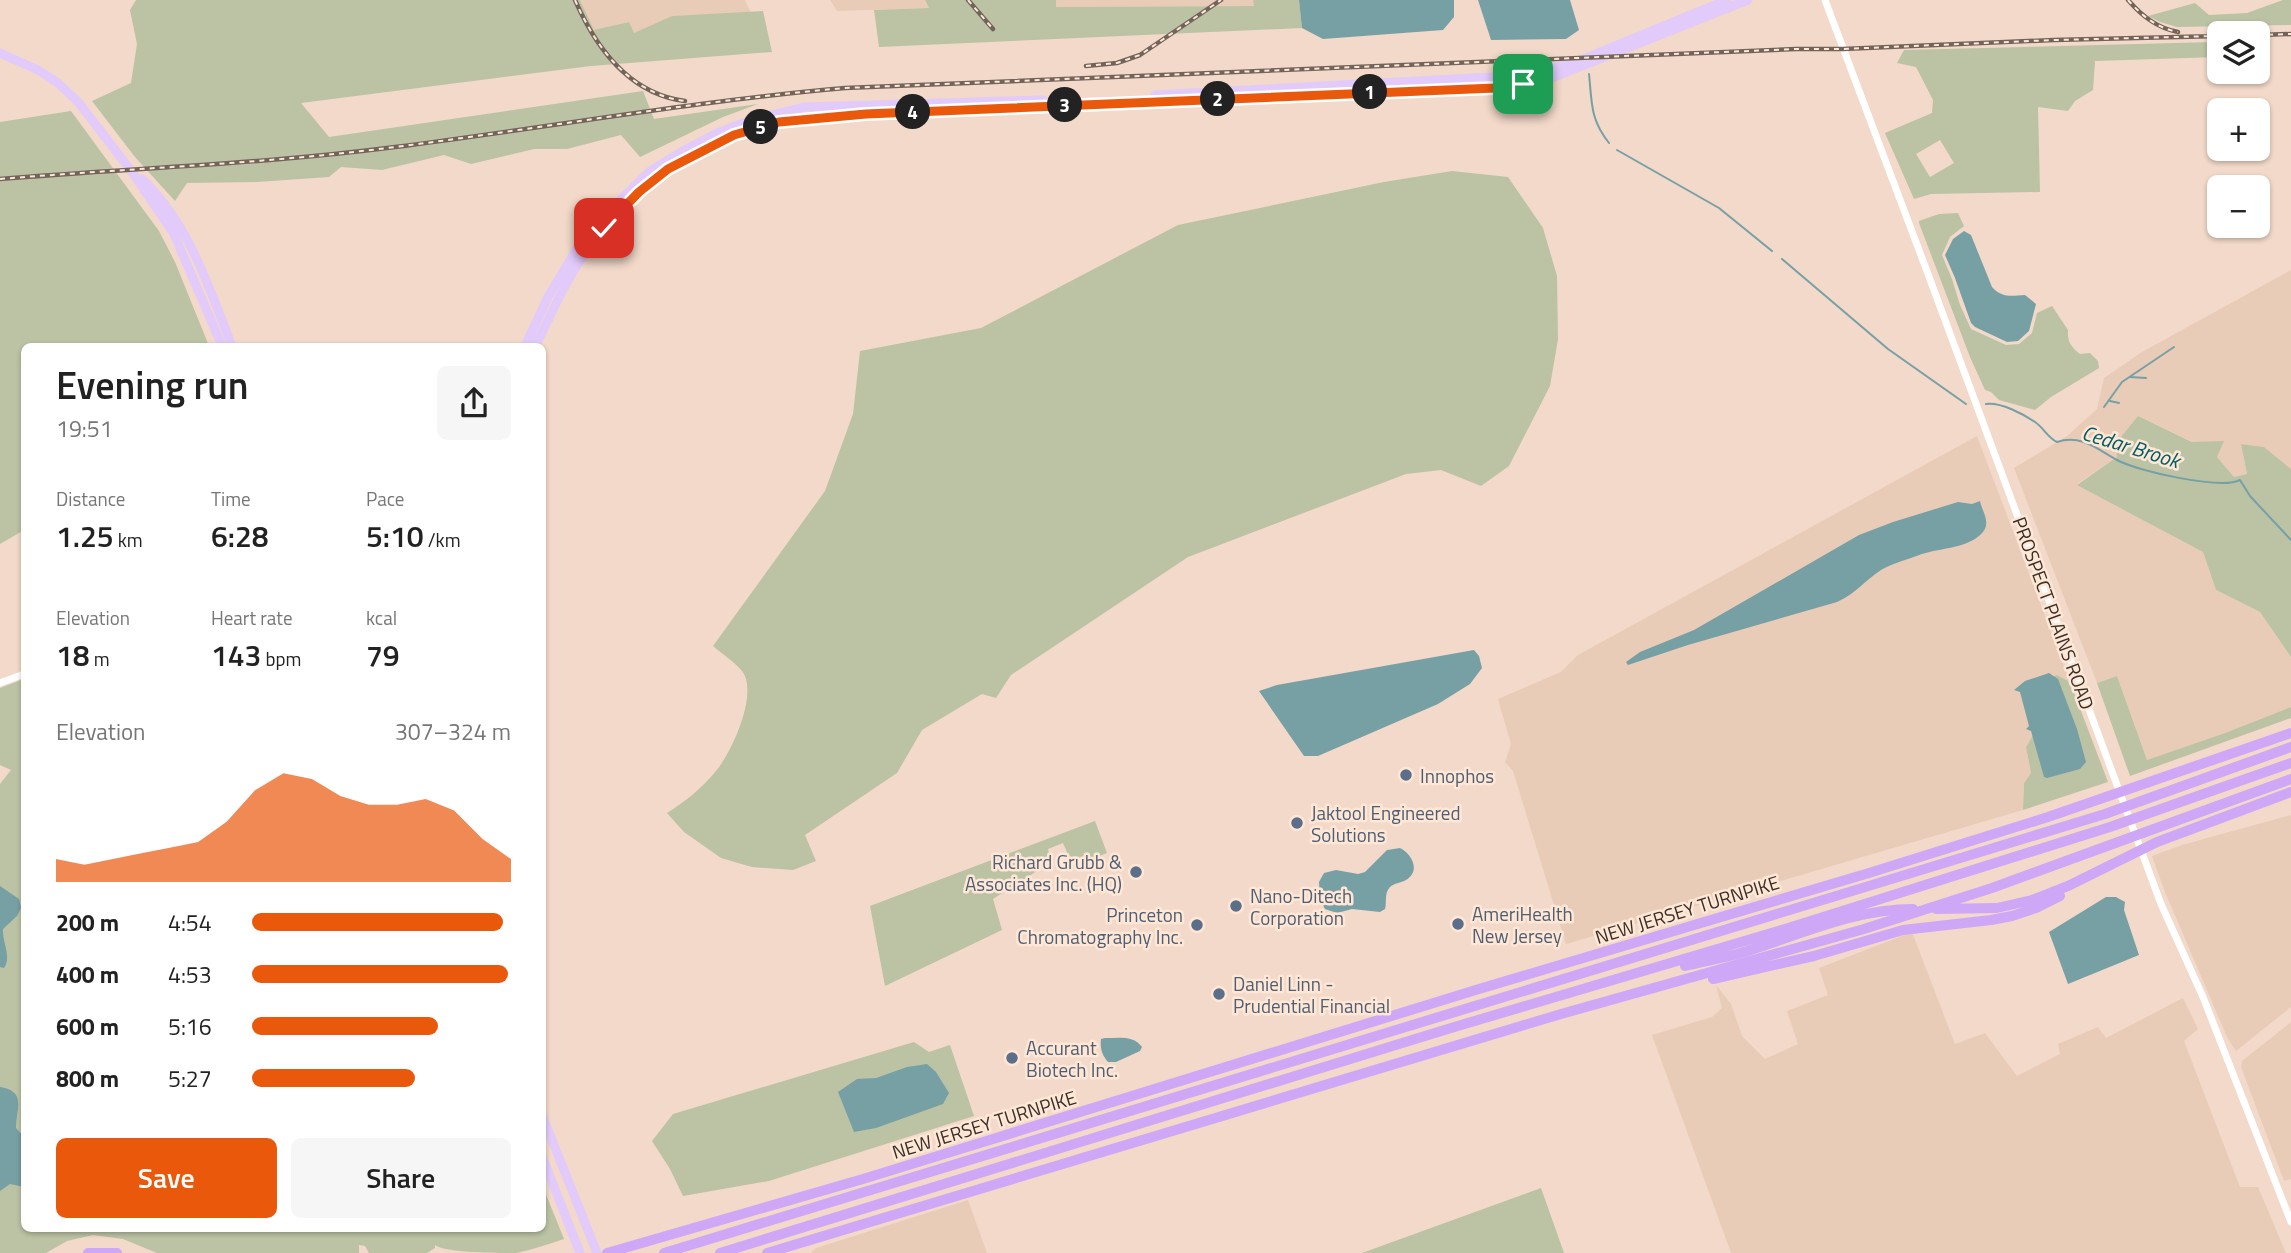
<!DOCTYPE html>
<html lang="en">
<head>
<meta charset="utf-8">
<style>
  body { margin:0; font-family:"Titillium Web",sans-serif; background:#f6f6f6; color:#222; height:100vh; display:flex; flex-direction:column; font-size:26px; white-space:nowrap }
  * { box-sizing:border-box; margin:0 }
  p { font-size:23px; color:#767676 }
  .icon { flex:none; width:38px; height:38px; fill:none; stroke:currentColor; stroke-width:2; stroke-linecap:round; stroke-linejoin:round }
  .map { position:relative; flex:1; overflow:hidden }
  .panel { position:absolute; left:21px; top:343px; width:525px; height:889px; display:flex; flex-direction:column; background:#fff; border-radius:10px; box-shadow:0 2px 5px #0004 }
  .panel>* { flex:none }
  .fabs { position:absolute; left:2207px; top:21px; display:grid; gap:14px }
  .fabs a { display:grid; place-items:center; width:63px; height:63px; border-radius:10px; background:#fff; box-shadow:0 2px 5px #0004; font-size:35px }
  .pin { position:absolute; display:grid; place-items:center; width:60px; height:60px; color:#fff; margin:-30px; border-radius:14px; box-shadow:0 4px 10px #0006 }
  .km { position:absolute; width:35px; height:35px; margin:-18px; border-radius:50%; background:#222; color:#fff; font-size:19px; line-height:35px; text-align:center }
  .round { display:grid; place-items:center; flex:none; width:74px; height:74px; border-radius:10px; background:#f6f6f6 }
  .head { display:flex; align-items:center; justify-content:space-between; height:119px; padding:0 35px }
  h1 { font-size:38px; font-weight:600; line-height:52px }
  .stats { display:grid; grid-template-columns:repeat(3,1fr); gap:10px; height:119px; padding:7px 35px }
  .stats div { display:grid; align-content:center }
  .stats b { font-size:30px; font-weight:600 }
  .stats small { font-size:19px; font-weight:400 }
  .stats p { font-size:19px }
  .chart { height:196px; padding:14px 35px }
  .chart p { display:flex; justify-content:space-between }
  .chart svg { width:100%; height:126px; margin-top:7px; fill:#ea580c; opacity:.7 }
  .action { display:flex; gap:14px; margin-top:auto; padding:14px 35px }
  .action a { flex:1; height:80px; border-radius:10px; background:#ea580c; color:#fff; font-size:28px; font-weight:600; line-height:80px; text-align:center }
  .action a+a { background:#f6f6f6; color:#222 }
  ul { padding:0 35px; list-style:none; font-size:23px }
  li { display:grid; grid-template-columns:112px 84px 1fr; align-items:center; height:52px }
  li i { height:18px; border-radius:9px; background:#ea580c }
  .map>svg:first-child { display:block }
</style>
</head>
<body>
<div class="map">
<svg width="2291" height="1253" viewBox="0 0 2291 1253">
  <rect width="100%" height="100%" fill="#f2d9c9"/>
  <path fill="#e9ccb7" d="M580 0H745L751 13 672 16 634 34 628 22 594 31Z
    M830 0H925L930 8 837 11Z
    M1056 0H1253L1255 6 1056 7Z
    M2291 270V469L2264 447 2241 444 2247 474 2234 477 2217 457 2223 442H2193L2138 416 2117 457 2077 484 2203 552 2216 590 2260 612 2291 657V707L2225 733 2147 760 2117 676 2097 683 2014 468 2067 436 2097 409 2104 378 2142 352Z
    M1977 436 2070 682 2057 675 2036 730 2026 747 2031 773 2024 783 2023 810 1566 944 1513 771 1505 762 1511 744 1498 699 1561 672 1578 655Z
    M2291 815V1007L2236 1051 2227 1037 2165 892 2152 856 2182 845Z
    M1912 932 1955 1044 1985 1033 2017 1076 2060 1054 2058 1044 2098 1027 2106 1038 2183 998 2198 1029 2184 1041 2240 1187H2258L2286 1253H1731L1652 1035 1712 1017 1722 1008 1716 985 1731 1004 1742 1036 1765 1059 1798 1044 1787 1011 1828 995 1819 968Z
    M2291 1022V1179L2284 1181 2241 1067 2242 1061Z
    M968 1200 987 1253H811L816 1248Z"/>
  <path fill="#bbc3a4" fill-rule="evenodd" d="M136 0H580L594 30 629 22 634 33 672 16 763 11 772 52 591 66 301 103 329 137 643 91 654 119 758 104 723 117 640 157 621 135 567 149H534L471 164 444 155 382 170 341 167 329 177 257 182 187 183 175 201 135 157 92 101 131 83 137 44 130 10Z
    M925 0H1056V7L1254 6 1253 0H1299L1302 28 879 47 874 10 929 8Z
    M2283 0H2291V25L2177 27 2160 22 2148 16 2195 3 2209 15 2247 13Z
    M2214 42 2217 57 2095 61 2093 90 2075 101 2068 111 2038 107 2040 192 1931 194 1914 199 1885 133 1932 113 1933 100 1916 67 1897 63 1904 50ZM1940 140 1954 163 1930 177 1916 154Z
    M71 111 159 231 175 262 209 346H24V530L0 544V122Z
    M1452 171 1508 177 1543 228 1557 276 1558 339 1550 386 1509 466 1481 486 1441 470 1406 474 1188 557 1011 675 996 698 982 694 922 730 897 773 805 835 816 861 793 870 752 867 721 858 684 832 667 813C686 801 702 788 716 771 732 752 759 693 742 671 735 662 722 654 713 646L825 491 853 414 860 351 981 328 1178 225 1384 182Z
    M1958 213 1964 226 1950 237 1942 255 1952 279 1960 305 1971 329 2006 345 2019 344 2032 333 2037 313 2052 306 2068 330C2067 341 2071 347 2080 354L2090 353 2098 361 2099 368 2051 397 2035 410 1999 400 1991 392 1985 390 1970 357 1919 223V221L1939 214Z
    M2138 416 2192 442 2224 441 2217 457 2234 477 2247 474 2241 444 2264 447 2291 469V657L2260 612 2216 590 2203 552 2077 485 2117 457V442Z
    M2057 675 2070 682 2108 782 2023 810 2024 783 2031 773 2026 747 2036 730 2046 679Z
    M2117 676 2147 760 2225 733 2291 707V718L2130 776 2097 683Z
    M24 679V1228H542L543 1187 564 1239C548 1244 532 1250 516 1253 500 1253 445 1253 435 1245V1248L427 1253H369L365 1246 359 1245V1253H157L123 1239 93 1235 67 1241 46 1253H0V784L11 770 0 765V688Z
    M1095 821 1107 853 1089 860 1070 859 1063 843 1048 849 1051 862 993 899 1002 930 885 986 870 906Z
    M914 1042 929 1052 950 1045 974 1116 769 1181 683 1196 670 1169 652 1141 673 1114Z
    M1541 1188 1564 1253H1362Z"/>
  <path fill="#77a0a5" d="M1299 0H1454V17L1443 30 1323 39 1302 28Z
    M1478 0H1570L1579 30 1566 39 1491 40Z
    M1964 231 1971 235 1992 287C2002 298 2011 296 2025 295L2036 304 2029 331 2018 341 2007 342 1975 327 1971 323 1955 278 1945 255 1953 239Z
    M1980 501C1982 511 1991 522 1983 532 1970 548 1941 548 1922 554 1909 559 1893 563 1881 570 1864 581 1857 593 1837 602L1688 645 1628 665 1626 662 1640 652 1694 630 1859 535 1893 522 1958 502 1972 504Z
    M1474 650 1479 656 1482 668 1470 684 1438 704 1318 756H1304L1259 691 1277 685Z
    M2049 673 2058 679 2077 729 2086 762 2080 769 2047 778 2044 777 2031 731 2026 729 2029 726 2020 692 2014 690 2025 681Z
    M1400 848C1412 854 1421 871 1406 880 1401 883 1394 883 1390 887 1384 893 1387 902 1385 909L1380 912 1352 909 1337 913 1325 909 1320 899 1319 882 1324 873 1336 870 1358 874 1365 872 1387 850Z
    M0 886 19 899 21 908 17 916 3 929C2 942 12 957 4 968L0 967Z
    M2106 897H2116L2125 902 2124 910 2139 955 2068 984 2049 932Z
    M1105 1038C1118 1038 1134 1035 1142 1047L1140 1051 1116 1062H1108C1102 1055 1100 1049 1101 1039Z
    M927 1064 936 1072 949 1093 943 1104 876 1128 854 1132 838 1092 857 1079 876 1078 907 1067Z
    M0 1087C27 1091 16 1109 16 1128L24 1137V1187L10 1184 0 1191Z"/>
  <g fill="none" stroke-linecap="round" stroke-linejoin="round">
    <path stroke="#77a0a5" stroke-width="2" d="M1589 74C1592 103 1590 119 1609 143
      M1617 150 1719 208 1772 251
      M1782 259 1888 349 1966 404
      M2130 377 2146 378
      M2110 401 2119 403
      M1986 404C2001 402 2023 414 2035 422 2044 428 2047 437 2057 442 2081 434 2097 449 2117 460 2137 471 2221 490 2240 480L2250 496 2291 540
      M2104 407 2122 382 2174 347"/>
    <path stroke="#fff" stroke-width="7" d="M1825 0 1928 274 2161 904 2203 997 2291 1222
      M0 683 24 674"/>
    <path stroke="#e2cafa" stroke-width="9" d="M0 53 38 70 58 83 79 103 132 172 174 234 222 346
      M1155 95 1529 75 1586 58 1727 0
      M142 179C189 223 209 288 232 346
      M525 346 548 297 579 245 601 219 650 171 681 152 717 133 751 120 805 107 1043 100
      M535 346C550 318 562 287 580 261 625 193 698 135 781 122 809 118 838 117 866 114L1495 87 1549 79 1748 0
      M542 1115 597 1253
      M542 1156 580 1253"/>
    <path stroke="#cfa7f7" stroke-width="10" d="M1936 909 1997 908 2032 900 2068 886 2157 842 2291 792
      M1685 966C1705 961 1725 958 1744 952 1800 935 1854 909 1913 909
      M1713 979 1814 956 1903 930 1991 920 2012 916 2036 908 2060 896
      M88 1253H117
      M607 1253 863 1179 1479 989 1869 873 2048 817 2291 733
      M664 1253 2105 814 2291 747
      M720 1253 1451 1028 1785 929 2110 827 2291 763
      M767 1253 1561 1014 1864 929 1992 888 2291 779"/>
    <g stroke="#73645b" stroke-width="4.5">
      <path id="rail" d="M575 0C596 48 630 94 685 101
        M968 0 993 29
        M2128 0C2142 16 2157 28 2178 32
        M2209 33H2237
        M2258 35 2291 34
        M1086 66 1117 63 1140 55 1221 0
        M0 179C132 168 264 164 395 147 545 128 694 101 845 88L1796 49H1843L2054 40 2219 36"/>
    </g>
    <use href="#rail" stroke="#ffe7d6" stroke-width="2" stroke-dasharray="5" stroke-linecap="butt"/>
  </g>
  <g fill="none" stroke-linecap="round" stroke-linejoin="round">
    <g stroke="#fff" stroke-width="14">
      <path id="route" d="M604 228 639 192 668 169 734 135 779 122 866 114 1495 88 1523 84"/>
    </g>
    <use href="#route" stroke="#ea580c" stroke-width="9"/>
  </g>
  <g fill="#5c6f8a" stroke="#ffe7d6" stroke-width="2.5">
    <circle cx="1406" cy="775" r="7"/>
    <circle cx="1297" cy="823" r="7"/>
    <circle cx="1136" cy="872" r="7"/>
    <circle cx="1236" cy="906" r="7"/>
    <circle cx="1458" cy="924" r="7"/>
    <circle cx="1197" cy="925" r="7"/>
    <circle cx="1219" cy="994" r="7"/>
    <circle cx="1012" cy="1058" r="7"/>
  </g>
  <g text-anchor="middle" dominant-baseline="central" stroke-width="5" stroke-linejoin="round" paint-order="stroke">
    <g font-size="19" fill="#3a302a" stroke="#ffe7d6">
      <text transform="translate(2054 613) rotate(70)">PROSPECT PLAINS ROAD</text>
      <text transform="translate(1687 909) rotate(-17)">NEW JERSEY TURNPIKE</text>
      <text transform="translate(984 1124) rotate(-17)">NEW JERSEY TURNPIKE</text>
    </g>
    <g font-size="19" fill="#4e5e75" stroke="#ffe7d6" text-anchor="start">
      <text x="1420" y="775">Innophos</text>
      <text x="1311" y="812">Jaktool Engineered<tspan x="1311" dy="22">Solutions</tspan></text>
      <text x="1122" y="861" text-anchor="end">Richard Grubb &amp;<tspan x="1122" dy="22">Associates Inc. (HQ)</tspan></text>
      <text x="1250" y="895">Nano-Ditech<tspan x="1250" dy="22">Corporation</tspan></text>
      <text x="1472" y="913">AmeriHealth<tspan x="1472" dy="22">New Jersey</tspan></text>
      <text x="1183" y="914" text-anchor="end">Princeton<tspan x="1183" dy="22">Chromatography Inc.</tspan></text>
      <text x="1233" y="983">Daniel Linn -<tspan x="1233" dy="22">Prudential Financial</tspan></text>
      <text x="1026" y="1047">Accurant<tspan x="1026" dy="22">Biotech Inc.</tspan></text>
    </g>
    <g font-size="21" font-style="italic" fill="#005e66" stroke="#ffe7d6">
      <text transform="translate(2131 446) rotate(17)">Cedar Brook</text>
    </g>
  </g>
</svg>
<div class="fabs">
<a><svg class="icon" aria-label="layers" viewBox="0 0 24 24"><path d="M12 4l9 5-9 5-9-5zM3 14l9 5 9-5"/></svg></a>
<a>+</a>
<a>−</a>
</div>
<div class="pin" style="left:1523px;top:84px;background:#1e9e55"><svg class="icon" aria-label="arrive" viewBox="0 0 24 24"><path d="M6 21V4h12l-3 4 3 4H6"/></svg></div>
<div class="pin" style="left:604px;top:228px;background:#d93025"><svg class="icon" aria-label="check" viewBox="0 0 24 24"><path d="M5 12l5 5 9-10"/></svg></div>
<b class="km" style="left:1370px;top:92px">1</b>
<b class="km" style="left:1218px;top:99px">2</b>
<b class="km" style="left:1065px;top:105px">3</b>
<b class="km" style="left:913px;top:112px">4</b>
<b class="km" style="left:761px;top:127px">5</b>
<section class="panel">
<div class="head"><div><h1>Evening run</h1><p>19:51</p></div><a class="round"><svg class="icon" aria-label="share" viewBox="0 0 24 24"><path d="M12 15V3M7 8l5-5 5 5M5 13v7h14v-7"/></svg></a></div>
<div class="stats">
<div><p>Distance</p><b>1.25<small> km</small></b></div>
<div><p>Time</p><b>6:28</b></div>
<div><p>Pace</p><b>5:10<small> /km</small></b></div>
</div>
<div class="stats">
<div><p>Elevation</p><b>18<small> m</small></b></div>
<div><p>Heart rate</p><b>143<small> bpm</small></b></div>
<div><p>kcal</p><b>79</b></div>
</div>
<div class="chart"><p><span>Elevation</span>307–324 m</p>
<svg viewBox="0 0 160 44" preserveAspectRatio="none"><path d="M0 44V36L10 38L20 36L30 34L40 32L50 30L60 23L70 12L80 6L90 8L100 14L110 17L120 17L130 15L140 19L150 29L160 36V44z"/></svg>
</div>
<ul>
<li><b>200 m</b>4:54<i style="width:97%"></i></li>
<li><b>400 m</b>4:53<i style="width:99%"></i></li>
<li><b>600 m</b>5:16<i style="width:72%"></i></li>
<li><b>800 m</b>5:27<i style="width:63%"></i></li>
</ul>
<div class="action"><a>Save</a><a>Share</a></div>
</section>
</div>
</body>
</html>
